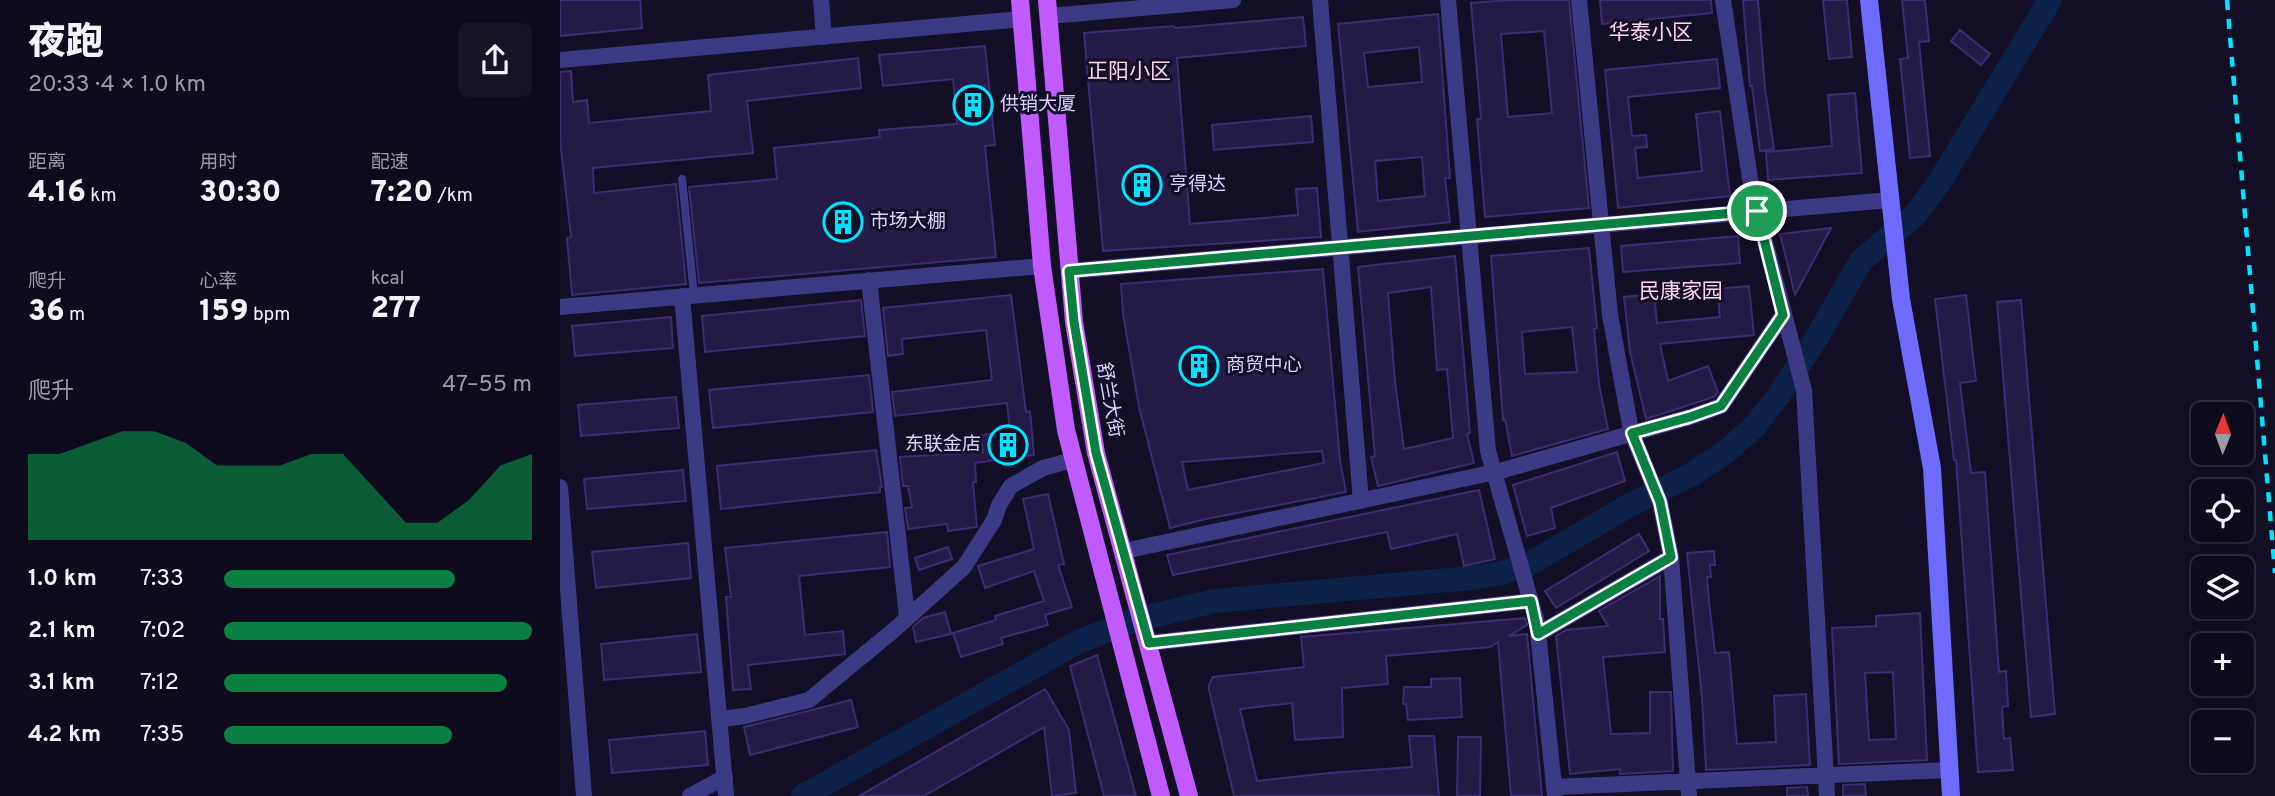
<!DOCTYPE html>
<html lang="zh">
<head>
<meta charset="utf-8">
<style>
  body { margin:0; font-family:Overpass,"Noto Sans SC",sans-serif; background:#171425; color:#f1f3f6; height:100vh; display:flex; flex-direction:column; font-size:26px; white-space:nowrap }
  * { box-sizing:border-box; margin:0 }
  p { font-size:23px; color:#9b9ba3 }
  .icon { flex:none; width:38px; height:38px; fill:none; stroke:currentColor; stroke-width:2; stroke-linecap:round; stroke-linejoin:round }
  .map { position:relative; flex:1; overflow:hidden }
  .drawer { display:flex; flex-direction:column; background:#0e0b1c; width:560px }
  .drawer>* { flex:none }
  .needle { width:46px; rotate:1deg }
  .buttons { position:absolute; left:1631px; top:402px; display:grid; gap:14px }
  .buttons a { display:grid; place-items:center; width:63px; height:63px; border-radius:10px; background:#0e0b1c; box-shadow:0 4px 18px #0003,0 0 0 2px #2e2b3b; font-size:35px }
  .pin { position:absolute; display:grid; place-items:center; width:60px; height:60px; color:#fff; margin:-30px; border:4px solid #fff; border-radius:50%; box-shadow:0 2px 7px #0007 }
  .round { display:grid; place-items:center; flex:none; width:74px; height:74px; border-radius:10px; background:#171425 }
  .head { display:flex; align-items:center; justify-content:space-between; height:119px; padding:0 28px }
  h1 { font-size:38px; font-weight:800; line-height:52px }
  .metrics { display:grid; grid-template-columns:repeat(3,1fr); gap:10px; height:119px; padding:7px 28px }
  .metrics div { display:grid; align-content:center }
  .metrics b { font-size:30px; font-weight:800 }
  .metrics small { font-size:19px; font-weight:400 }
  .metrics p { font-size:19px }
  .chart { height:196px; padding:14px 28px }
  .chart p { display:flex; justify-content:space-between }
  .chart svg { width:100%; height:126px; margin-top:7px; fill:#0b8043; opacity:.7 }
  ul { padding:0 28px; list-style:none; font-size:23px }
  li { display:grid; grid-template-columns:112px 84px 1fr; align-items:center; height:52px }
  li i { height:18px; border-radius:9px; background:#0b8043 }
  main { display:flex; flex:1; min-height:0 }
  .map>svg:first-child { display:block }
</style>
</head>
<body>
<main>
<section class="drawer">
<div class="head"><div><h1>夜跑</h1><p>20:33 · 4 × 1.0 km</p></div><a class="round"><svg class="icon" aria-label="share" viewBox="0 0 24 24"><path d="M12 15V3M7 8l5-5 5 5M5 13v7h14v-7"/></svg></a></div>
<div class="metrics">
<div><p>距离</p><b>4.16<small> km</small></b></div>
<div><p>用时</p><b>30:30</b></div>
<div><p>配速</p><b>7:20<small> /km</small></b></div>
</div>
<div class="metrics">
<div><p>爬升</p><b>36<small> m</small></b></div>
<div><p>心率</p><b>159<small> bpm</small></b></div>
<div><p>kcal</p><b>277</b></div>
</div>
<div class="chart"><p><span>爬升</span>47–55 m</p>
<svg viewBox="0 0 160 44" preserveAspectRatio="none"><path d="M0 44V14L10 14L20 10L30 6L40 6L50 10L60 18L70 18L80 18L90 14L100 14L110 26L120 38L130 38L140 30L150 18L160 14V44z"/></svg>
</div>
<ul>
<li><b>1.0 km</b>7:33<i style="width:75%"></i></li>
<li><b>2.1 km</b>7:02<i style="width:100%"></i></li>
<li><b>3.1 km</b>7:12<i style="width:92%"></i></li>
<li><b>4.2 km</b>7:35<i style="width:74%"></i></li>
</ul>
</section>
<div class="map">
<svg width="1715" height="796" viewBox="0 0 1715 796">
  <rect width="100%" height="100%" fill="#130f26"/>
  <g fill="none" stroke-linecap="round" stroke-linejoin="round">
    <path stroke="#0c2248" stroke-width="24" d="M243 796 518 642 572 621 654 601 911 578 942 573 966 566 1068 506 1133 474 1167 451 1195 426 1219 395 1256 339 1301 261 1355 215 1377 186 1490 0"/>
  </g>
  <path fill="#241b47" stroke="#3b2d73" stroke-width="2" fill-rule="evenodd" d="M0 0H80L82 28 0 36Z
    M949 0H1009L1029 208 925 217 917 119H921L911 3ZM984 31 992 113 948 117 941 34Z
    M1040 0H1151L1152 13 1042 24Z
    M1183 0H1198L1205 88 1214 149 1200 151 1192 86H1190Z
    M1263 0H1287L1292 57 1269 59Z
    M1342 0H1365L1369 41 1359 42 1370 156 1350 158 1340 59 1348 58Z
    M878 14 890 178H885L890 222 798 232 778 24ZM859 47 862 82 808 87 804 53ZM862 157 865 196 818 201 815 161Z
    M743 17 746 46 617 58 630 224 738 215 736 189 757 188 761 237 543 251 524 33 614 26 615 28Z
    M1400 30 1430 54 1421 65 1391 41Z
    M425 46 435 145 425 146 436 257 139 283 129 187 217 179 214 148 320 137 319 130 397 124 393 79 323 86 319 55Z
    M298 58 301 88 187 101 193 153 33 168 34 193 116 184 126 284 12 295 7 238 11 237 0 140V72L11 71 13 102 27 100 29 123 151 111 148 75Z
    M1157 59 1160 88 1068 97 1072 136 1086 135 1087 147 1075 148 1078 178 1142 171 1136 114 1160 111 1170 196 1058 208 1045 70Z
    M1295 93 1302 173 1208 180 1206 152 1272 146 1268 95Z
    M751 116 753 142 654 150 652 125Z
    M1271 228 1235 295 1220 234Z
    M1178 236 1180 263 1063 272 1061 246Z
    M1029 248 1037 328 1034 329 1039 384 1048 429 952 456 945 419 943 420 931 256ZM1012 327 1017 372 965 374 962 332Z
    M895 256 910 433 907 434 914 463 818 486 811 457 815 456 798 267ZM871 287 877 370 887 369 893 438 844 449 835 382 828 293Z
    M763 269 780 460 786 492 646 519 610 528 579 407 563 314 561 284ZM762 451 764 463 628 490 622 462Z
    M1189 286 1194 335 1100 344 1108 381 1148 366 1158 392 1154 397 1086 419 1070 352 1064 297 1094 294 1097 323 1160 317 1157 289Z
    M451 295 466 412 470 411 474 455 415 463 416 482H413L417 527 388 531 387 524 348 529 345 508 352 507 348 486H343L340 457 423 452 421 435 450 431 447 403 335 416 332 392 432 380 426 330 342 339 343 354 328 356 323 308Z
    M1406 295 1416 381 1400 383 1411 473 1425 472 1439 672 1446 671 1448 706 1442 707 1444 739 1450 738 1453 770 1418 772 1396 460H1394L1375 299Z
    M301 300 305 336 145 352 142 316Z
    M1461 300 1495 714 1471 717 1437 302Z
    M111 317 113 348 15 356 12 326Z
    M309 375 313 412 153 428 149 390Z
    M116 397 119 428 21 436 18 405Z
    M316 450 322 487H320V492L161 509 157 466Z
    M1057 452 1065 481 991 508 995 528 967 536 953 485Z
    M123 470 126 501 27 509 24 479Z
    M919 490 935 559 904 566 897 534 831 549 827 532 613 575 607 555Z
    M488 494 504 564 498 565 512 607 485 615 488 625 441 638 443 644 401 657 393 633 436 620 435 616 484 601 474 571 425 588 418 566 474 549 463 499Z
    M327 532 330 567 239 576 245 635 283 631 285 654 188 665 191 689 173 690 166 597H171L165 548Z
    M1079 534 1089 551 996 608 985 591Z
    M128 543 131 578 36 588 32 552Z
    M388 547 392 559 359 570 355 558Z
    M1154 551 1155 565H1150L1151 577H1147L1149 601 1155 653 1169 652 1177 744 1216 742 1214 696 1246 694 1250 765 1146 770 1142 698 1127 553Z
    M1100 576V619H1103L1105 652 1043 657 1051 734 1090 733V692H1111L1113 771 1060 774V769L1010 774 996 636 1006 630 1048 626 1039 611Z
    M385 612 391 634 356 642 353 627 363 618Z
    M1360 613 1367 760 1279 764 1272 628 1316 626V616ZM1333 672 1336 739 1309 740 1305 673Z
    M965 618 967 625 949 636 967 634 982 796H951L938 642 930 647 826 656 828 684 782 688 783 737 735 740 732 703 680 709 697 781 769 773 852 767 849 736H874L879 796H674L649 690V685L653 677 744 667 741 637Z
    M137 634 141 672 44 680 41 644Z
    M537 655 576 796H544L510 666Z
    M900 678 902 717 848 720 846 704H843L844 687H871V679Z
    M485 689 509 730 516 793 492 796 484 727 364 796H299Z
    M291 700 298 727 190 755 184 727Z
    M145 731 148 765 52 773 49 740Z
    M898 737H921L920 796H897Z
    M1305 784 1306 796H1283V785Z
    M1247 787 1248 796H1227V788Z"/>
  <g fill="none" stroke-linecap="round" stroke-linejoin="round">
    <path stroke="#3d3a85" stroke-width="8" d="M122 179 134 295"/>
    <path stroke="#3d3a85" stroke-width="16" d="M261 0 264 37
      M760 0 801 501
      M888 0 928 451 977 623 995 796
      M1019 0 1050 315 1071 431 1100 502 1111 557 1129 796
      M1163 0 1192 192 1244 390 1267 796
      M489 16 673 0
      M0 60 462 19
      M509 271 1330 200
      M309 280 347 616
      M122 296 166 796
      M0 307 482 266
      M0 487 24 796
      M564 551 940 471 1130 417 1161 406 1223 315
      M978 634 1111 557
      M589 643 971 601
      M161 719 185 716 249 700 334 630 404 567 434 520 439 505 451 486 483 468 513 460
      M994 787 1389 770
      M130 796 165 777"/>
    <path stroke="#6f6bff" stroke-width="18" d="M1309 0 1341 299 1372 468 1391 796"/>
    <path stroke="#c25bff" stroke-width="18" d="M460 0 482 266 506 430 601 796
      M487 0 514 322 536 453 629 796"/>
    <path stroke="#00e5ff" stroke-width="4.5" stroke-dasharray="10 9" stroke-linecap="butt" d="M1667 0 1715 573"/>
  </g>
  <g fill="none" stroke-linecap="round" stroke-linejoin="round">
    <g stroke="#fff" stroke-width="14">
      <path id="route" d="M1197 211 1223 315 1161 406 1130 417 1072 433 1100 502 1111 557 978 634 971 601 589 643 536 453 514 322 509 271Z"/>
    </g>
    <use href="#route" stroke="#0b8043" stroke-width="9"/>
  </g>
  <defs>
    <g id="building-ring" transform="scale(2.0125)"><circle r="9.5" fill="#130f26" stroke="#00e5ff" stroke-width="1.5"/><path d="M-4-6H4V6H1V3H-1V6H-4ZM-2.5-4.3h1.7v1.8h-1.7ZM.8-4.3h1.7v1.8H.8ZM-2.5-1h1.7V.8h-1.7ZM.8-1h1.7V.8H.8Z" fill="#00e5ff"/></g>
  </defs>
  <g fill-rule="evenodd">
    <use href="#building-ring" x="413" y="105"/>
    <use href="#building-ring" x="582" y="185"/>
    <use href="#building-ring" x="283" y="222"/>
    <use href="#building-ring" x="639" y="366"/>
    <use href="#building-ring" x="448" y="445"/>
  </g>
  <g text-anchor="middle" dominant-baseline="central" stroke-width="6" stroke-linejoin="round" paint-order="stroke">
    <g font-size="19" fill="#d9d4ff" stroke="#130f26" text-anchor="start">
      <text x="440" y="105">供销大厦</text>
      <text x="609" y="185">亨得达</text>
      <text x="310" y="222">市场大棚</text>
      <text x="666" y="366">商贸中心</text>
      <text x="421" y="445" text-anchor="end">东联金店</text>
    </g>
    <g font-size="19" fill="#d9d4ff" stroke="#130f26">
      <text transform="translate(549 400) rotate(80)">舒兰大街</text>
    </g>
    <g font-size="21" fill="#ffd6f0" stroke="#130f26">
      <text x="1091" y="33">华泰小区</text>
      <text x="569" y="72">正阳小区</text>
      <text x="1121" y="292">民康家园</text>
    </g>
  </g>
</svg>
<div class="buttons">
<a><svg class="needle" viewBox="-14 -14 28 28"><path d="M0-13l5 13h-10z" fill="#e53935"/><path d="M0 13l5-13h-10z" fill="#9b9ba3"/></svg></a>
<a><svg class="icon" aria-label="locate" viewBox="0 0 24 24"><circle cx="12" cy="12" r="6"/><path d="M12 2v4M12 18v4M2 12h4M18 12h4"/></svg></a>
<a><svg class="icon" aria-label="layers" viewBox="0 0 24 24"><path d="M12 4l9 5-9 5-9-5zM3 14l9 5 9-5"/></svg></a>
<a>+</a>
<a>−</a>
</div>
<div class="pin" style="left:1197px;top:211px;background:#1e9e55"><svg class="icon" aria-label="arrive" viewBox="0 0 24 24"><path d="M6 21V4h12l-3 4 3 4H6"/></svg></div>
</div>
</main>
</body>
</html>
